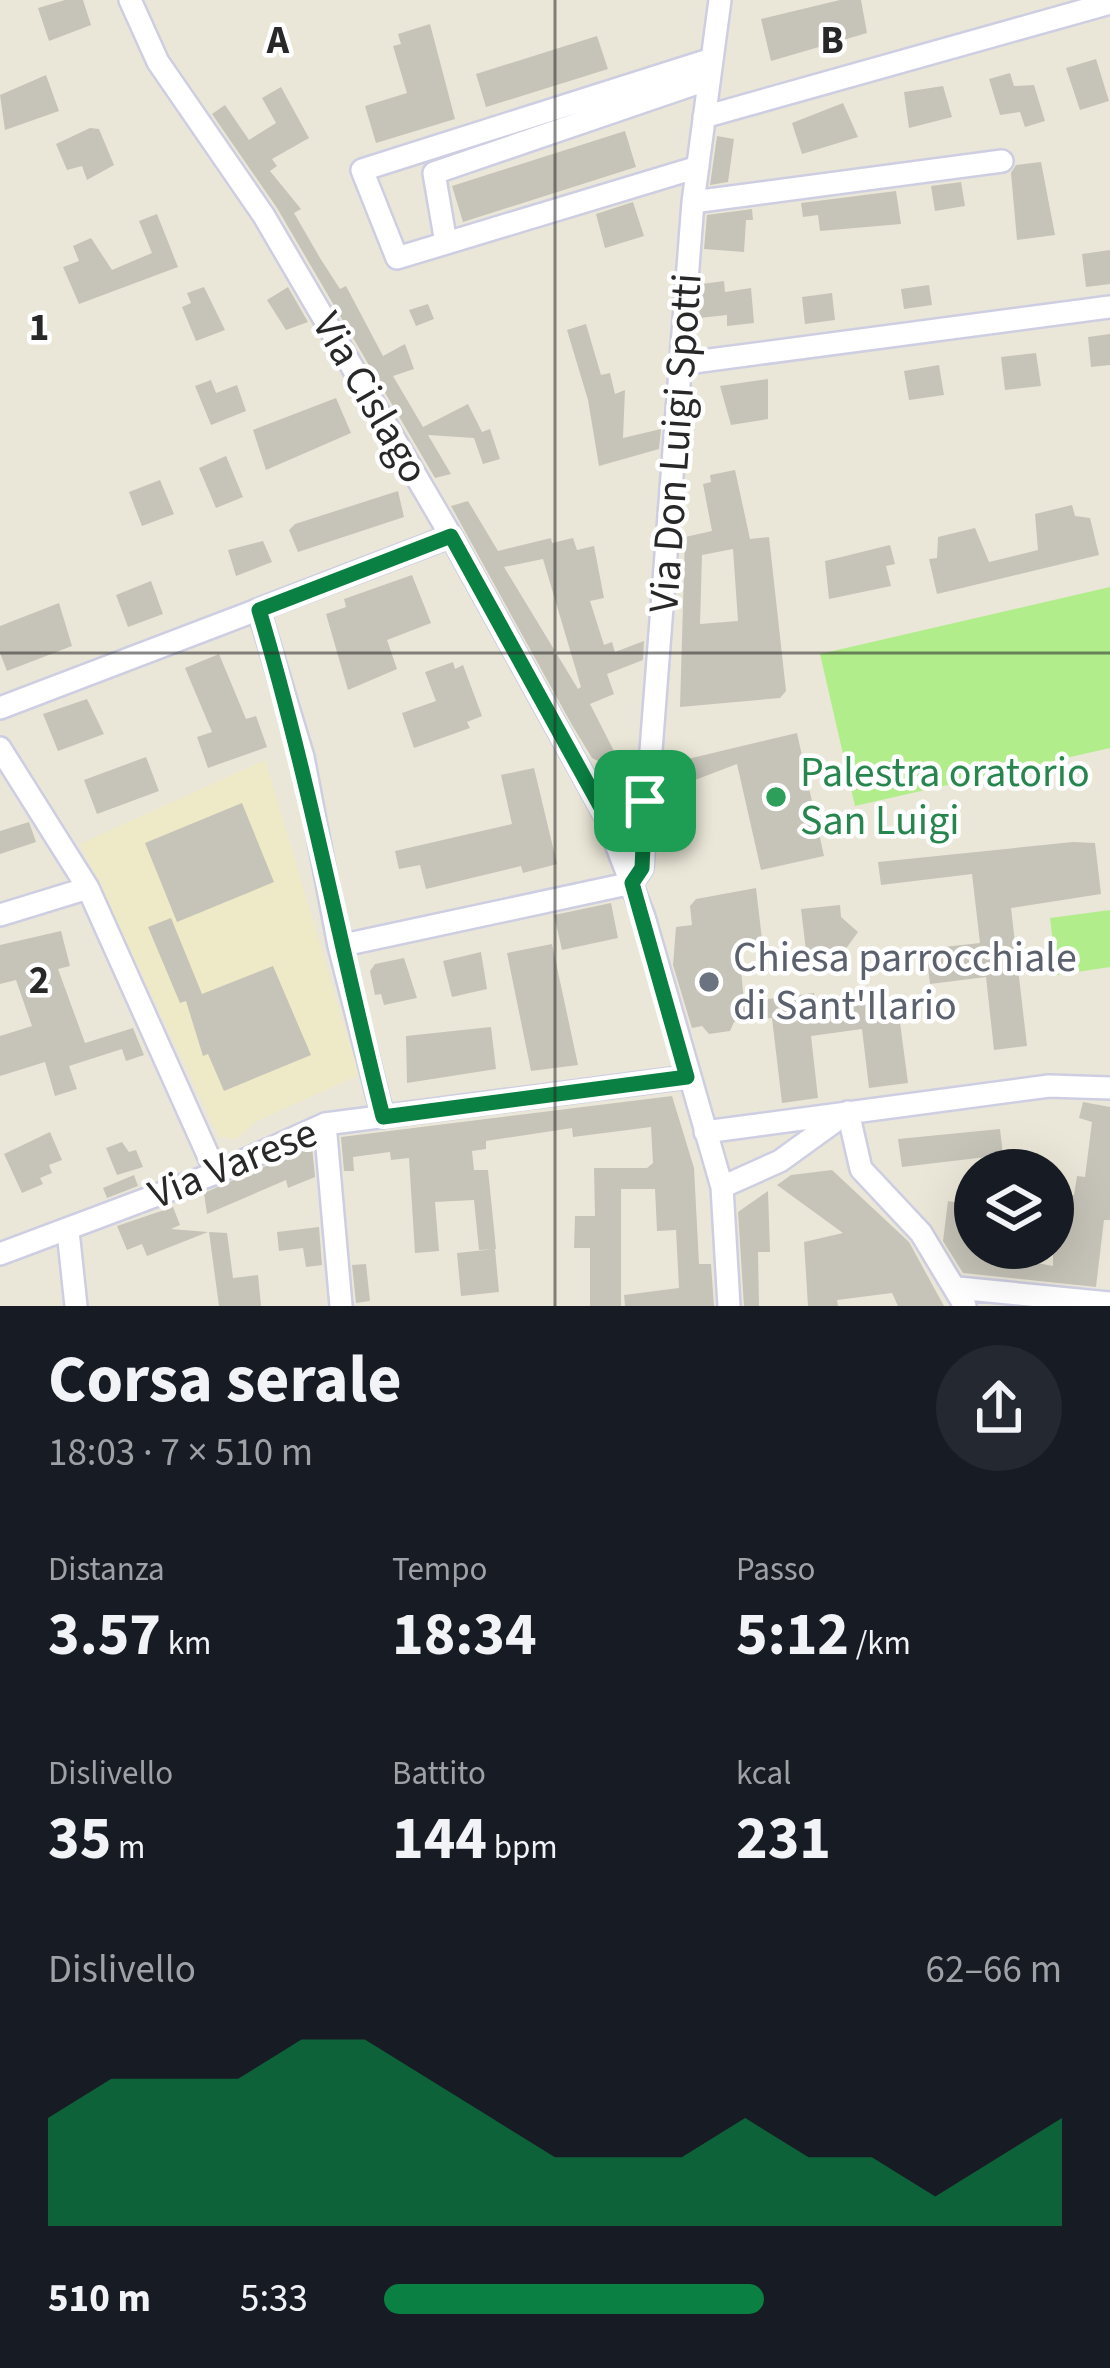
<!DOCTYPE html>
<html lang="it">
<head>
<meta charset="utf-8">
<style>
  body { margin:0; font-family:"Source Sans 3",sans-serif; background:#242831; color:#f1f3f6; height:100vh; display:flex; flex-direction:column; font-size:45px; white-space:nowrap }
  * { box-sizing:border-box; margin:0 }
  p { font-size:39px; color:#9ea1a6 }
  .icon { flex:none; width:66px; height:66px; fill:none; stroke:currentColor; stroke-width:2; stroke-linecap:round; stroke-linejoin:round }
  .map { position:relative; height:1306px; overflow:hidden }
  .details { display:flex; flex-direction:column; background:#171b24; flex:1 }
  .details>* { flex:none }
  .tools { position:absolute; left:954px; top:1149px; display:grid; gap:24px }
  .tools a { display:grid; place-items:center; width:120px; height:120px; border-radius:50%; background:#171b24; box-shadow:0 12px 48px #0002; font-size:60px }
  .pin { position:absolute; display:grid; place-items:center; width:102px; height:102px; color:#fff; margin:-51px; border-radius:24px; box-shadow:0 6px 18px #0006 }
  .round { display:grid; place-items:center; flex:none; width:126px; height:126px; border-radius:63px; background:#242831 }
  .headline { display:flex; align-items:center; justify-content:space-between; height:204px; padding:0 48px }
  h1 { font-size:66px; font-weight:700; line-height:90px }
  .metrics { display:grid; grid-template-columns:repeat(3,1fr); gap:18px; height:204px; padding:12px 48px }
  .metrics div { display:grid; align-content:center }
  .metrics b { font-size:60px; font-weight:700 }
  .metrics small { font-size:33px; font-weight:400 }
  .metrics p { font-size:33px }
  .chart { height:336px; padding:24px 48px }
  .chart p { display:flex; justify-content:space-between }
  .chart svg { width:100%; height:216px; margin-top:12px; fill:#0b8043; opacity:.7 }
  ul { padding:0 48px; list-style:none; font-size:39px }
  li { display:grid; grid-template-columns:192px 144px 1fr; align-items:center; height:90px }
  li i { height:30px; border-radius:15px; background:#0b8043 }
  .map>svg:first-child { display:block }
</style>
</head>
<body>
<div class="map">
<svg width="1110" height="1306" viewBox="0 0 1110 1306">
  <rect width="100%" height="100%" fill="#ebe7d8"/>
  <path fill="#eee9c6" d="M265 760 359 1075 257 1121 236 1139 219 1137 80 844Z"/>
  <path fill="#b2ed8c" d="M1110 587V748L855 806 820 654Z
    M1110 910V967L1057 975 1050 918Z"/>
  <path fill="#c6c3b8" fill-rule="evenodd" d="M65 0H83L91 25 49 41 38 8Z
    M840 0H861L867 33 771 61 761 19Z
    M430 24 455 119 376 143 365 106 407 93 393 46 401 44 398 34Z
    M597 36 608 69 486 107 476 74Z
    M1096 59 1109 101 1080 110 1066 68Z
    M1010 73 1014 86 1034 85 1045 121 1025 127 1020 112 1000 115 989 79Z
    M46 75 59 111 5 130 0 95Z
    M943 86 952 117 909 128 904 92Z
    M281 87 309 138 272 159 277 166 270 171 301 209 294 213 320 258 340 289 346 286 383 356 405 344 414 369 393 376 423 427 468 404 482 432 490 429 500 459 483 464 474 438 428 435 451 474 435 478 277 208 212 114 225 105 249 140 276 123 262 98Z
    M843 103 858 137 802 154 792 123Z
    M90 128 99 129 114 165 87 180 82 166 67 170 56 144Z
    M625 131 636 167 463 222 452 186Z
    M717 136 734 139 728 182 710 185Z
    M1041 162 1055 235 1017 240 1011 173 1016 165Z
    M961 182 965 206 935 211 931 186Z
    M896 191 901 224 820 231 818 215 803 217 801 203Z
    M633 202 644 236 605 248 596 214Z
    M752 209 753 220H746L744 252 704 249 707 215Z
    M157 214 178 267 79 304 63 267 79 261 73 246 91 238 112 270 152 253 139 221Z
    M1110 250V284L1086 287 1082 254Z
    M724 281 725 292 751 288 754 323 727 326V315L699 318 702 284Z
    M929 285 932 305 904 309 901 289Z
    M204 287 225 330 196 341 182 307 191 303 187 293Z
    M288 287 308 322 286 330 267 300Z
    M832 293 835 320 805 324 802 297Z
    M428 304 434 319 416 326 409 310Z
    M586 324 601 375 610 373 615 394 625 390 623 438 661 429 659 449 599 466 588 400 567 330Z
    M1110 334V365L1091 367 1088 337Z
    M1036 353 1041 386 1005 390 1001 357Z
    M939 365 944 395 909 400 904 371Z
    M768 379V419L731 425 720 386Z
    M211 380 216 393 237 385 246 411 211 425 195 386Z
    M336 398 351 433 266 470 253 430Z
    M226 456 243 497 216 508 199 468Z
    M735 470 750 539 769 537 786 691 780 698 680 707 685 537 712 531 703 484 711 482 710 475ZM733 549 738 621 700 624 702 555Z
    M160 480 174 514 142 526 129 492Z
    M398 491 404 517 298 552 289 530 295 524Z
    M468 501 498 551 551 538 552 543 573 538 577 550 594 546 604 598 590 601 604 645 612 642 615 652 644 641 643 660 607 674 614 694 590 704 616 755 600 762 592 758 572 725 451 506ZM543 559 581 687 578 689 504 567Z
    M1072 505 1075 516 1090 518 1099 555 937 594 929 559 937 558 938 537 975 528 989 562 1038 550 1035 514Z
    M263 541 272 562 236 576 228 550Z
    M890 545 895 564 886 566 891 586 829 599 825 561Z
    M412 575 431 623 387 640 397 669 348 690 326 614 346 607 344 599Z
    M151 581 163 614 128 627 116 595Z
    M59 603 72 646 7 671 0 653V626Z
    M219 654 246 719 256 716 267 747 208 768 197 737 212 732 185 668Z
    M453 662 455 669 463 665 482 716 467 722 470 728 414 748 402 713 436 701 425 672Z
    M87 699 104 734 58 751 43 714Z
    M797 733 824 856 761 870 737 764 679 786 671 763Z
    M146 757 159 791 97 814 84 780Z
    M534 768 557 864 523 873 521 866 426 889 420 865 399 869 395 851 512 824 501 775Z
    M242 803 274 882 177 922 145 843Z
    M29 822 36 842 0 854V831Z
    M1073 842 1095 843 1101 894 1011 908 1027 1046 994 1050 986 977 930 984 926 949 980 943 972 874 881 885 878 862Z
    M756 888 763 948 739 950 744 1002 814 993 816 1010 897 1000 908 1083 869 1088 862 1029 811 1036 818 1098 782 1103 772 1018 734 1022 730 1031 709 1034 702 1026 692 1028 673 965 676 927 692 925 690 906 696 899Z
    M611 903 618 938 562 950 554 915Z
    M840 905 841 917 858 932 845 950 846 962 808 967 801 909Z
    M171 918 202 994 273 966 311 1055 224 1091 208 1054 203 1056 186 1001 180 1003 148 927Z
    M61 931 70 966 58 969 85 1043 133 1028 144 1055 126 1061 122 1049 69 1066 77 1089 55 1096 45 1062 0 1076V1036L32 1026 16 980 0 984V945Z
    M552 944 578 1065 531 1071 507 953Z
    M481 952 487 989 452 997 443 961Z
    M404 958 417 998 384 1005 381 994 375 995 370 971 375 964Z
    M491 1027 496 1069 407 1083 406 1036Z
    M672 1096 694 1168 699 1264H711L714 1306H625L624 1295 679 1288 676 1230 657 1231 655 1189H621V1306H590V1248H574L575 1216H595L594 1168H647L653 1163 651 1127 573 1137 572 1128 486 1141V1149L472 1151 474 1170H488L496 1249 479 1250 474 1200 435 1202 439 1251 415 1253 409 1158 391 1160 390 1152 353 1157 354 1171H344L341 1137Z
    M1083 1102 1110 1107V1220H1104L1096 1287 963 1273 943 1241 948 1201 975 1206V1251L1053 1266V1193L1074 1195 1077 1176 1085 1177 1092 1122 1079 1118Z
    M1000 1129 1003 1155 902 1167 898 1139Z
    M50 1132 62 1160 49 1165 52 1173 40 1178 43 1184 22 1193 4 1154Z
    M122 1142 129 1152 136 1150 143 1167 117 1175 106 1148Z
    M312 1146 315 1177 288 1188 286 1180 207 1214 204 1193Z
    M832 1170 909 1242 944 1306H898L892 1293 837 1300 838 1306H808L804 1242 843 1233 777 1185 791 1175Z
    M134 1175 138 1186 107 1198 103 1188Z
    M768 1191 770 1252H758L759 1306H744L738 1212Z
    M173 1207 180 1225 171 1229 208 1232 147 1256 142 1244 127 1250 117 1226Z
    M319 1227 322 1265 306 1267 303 1248 279 1251 277 1232Z
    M209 1232 227 1233 233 1278 258 1275 261 1306H219Z
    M495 1249 499 1292 461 1296 457 1253Z
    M366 1264 370 1301 356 1303 352 1265Z"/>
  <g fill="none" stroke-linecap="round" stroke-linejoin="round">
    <g stroke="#cecee2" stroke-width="26">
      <path id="minor" d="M130 0 158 62 264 216 451 536 605 815 644 917 722 1187 729 1306
        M704 117 1110 3
        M698 167 397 258 362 170 712 59
        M693 202 1002 161
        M446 243 434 173 709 79
        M679 364 1110 307
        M259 611 303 757 339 946 383 1117
        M0 708 451 536
        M0 748 88 888 216 1173
        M632 883 642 868 693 202 720 0
        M0 915 88 888
        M339 946 632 883
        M848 1112 861 1169 921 1233 965 1306
        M325 1124 341 1306
        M705 1132 1049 1086 1110 1088
        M722 1187 780 1161 845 1114
        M68 1231 76 1306
        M0 1254 216 1173 325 1124 687 1077
        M958 1288 1110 1303"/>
    </g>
    <use href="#minor" stroke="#fff" stroke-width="21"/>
  </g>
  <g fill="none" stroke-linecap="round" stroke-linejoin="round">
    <g stroke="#fff" stroke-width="24">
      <path id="route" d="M451 536 605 815 630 812 645 801 642 868 632 883 687 1077 383 1117C340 948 309 777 259 610Z"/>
    </g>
    <use href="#route" stroke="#0b8043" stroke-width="15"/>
  </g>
  <path fill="none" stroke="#282828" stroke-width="3" stroke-opacity="0.55" d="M555 0V1306M0 653H1110"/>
  <circle fill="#2e9e5b" stroke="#fff" stroke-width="4.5" cx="776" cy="797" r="12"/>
  <circle fill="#6b7280" stroke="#fff" stroke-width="4.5" cx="709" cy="982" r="12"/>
  <g text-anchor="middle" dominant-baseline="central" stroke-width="9" stroke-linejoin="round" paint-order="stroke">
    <g font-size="42" fill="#282828" stroke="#fff">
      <text transform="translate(370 398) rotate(60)">Via Cislago</text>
      <text transform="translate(676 443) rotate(-86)">Via Don Luigi Spotti</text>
      <text transform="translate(233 1164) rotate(-22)">Via Varese</text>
    </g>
    <g font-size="42" fill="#27864d" stroke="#fff" text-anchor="start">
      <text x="800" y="773">Palestra oratorio<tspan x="800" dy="48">San Luigi</tspan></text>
    </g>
    <g font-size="42" fill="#5b616d" stroke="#fff" text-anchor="start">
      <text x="733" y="958">Chiesa parrocchiale<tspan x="733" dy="48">di Sant'Ilario</tspan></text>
    </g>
  </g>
  <g font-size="39" text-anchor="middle" font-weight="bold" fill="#282828" stroke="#fff" stroke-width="9" stroke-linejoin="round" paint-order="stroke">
    <text x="278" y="53">A</text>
    <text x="832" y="53">B</text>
    <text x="39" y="340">1</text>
    <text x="39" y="993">2</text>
  </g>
</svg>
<div class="tools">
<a><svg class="icon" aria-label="layers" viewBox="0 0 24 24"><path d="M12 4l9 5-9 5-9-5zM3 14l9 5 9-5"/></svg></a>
</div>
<div class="pin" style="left:645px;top:801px;background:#1e9e55"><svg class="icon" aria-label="arrive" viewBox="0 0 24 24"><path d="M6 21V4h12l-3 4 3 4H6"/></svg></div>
</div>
<section class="details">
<div class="headline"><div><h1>Corsa serale</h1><p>18:03 · 7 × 510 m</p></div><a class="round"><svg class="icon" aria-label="share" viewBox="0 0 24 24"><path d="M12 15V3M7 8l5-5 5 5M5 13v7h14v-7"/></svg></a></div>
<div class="metrics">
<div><p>Distanza</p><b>3.57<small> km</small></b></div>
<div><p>Tempo</p><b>18:34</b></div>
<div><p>Passo</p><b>5:12<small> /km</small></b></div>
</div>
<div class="metrics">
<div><p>Dislivello</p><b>35<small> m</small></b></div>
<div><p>Battito</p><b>144<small> bpm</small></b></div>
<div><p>kcal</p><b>231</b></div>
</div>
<div class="chart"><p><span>Dislivello</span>62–66 m</p>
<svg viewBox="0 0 160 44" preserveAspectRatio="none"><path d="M0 44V22L10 14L20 14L30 14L40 6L50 6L60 14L70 22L80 30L90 30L100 30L110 22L120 30L130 30L140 38L150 30L160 22V44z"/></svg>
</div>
<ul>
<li><b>510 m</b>5:33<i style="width:56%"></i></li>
</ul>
</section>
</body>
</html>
